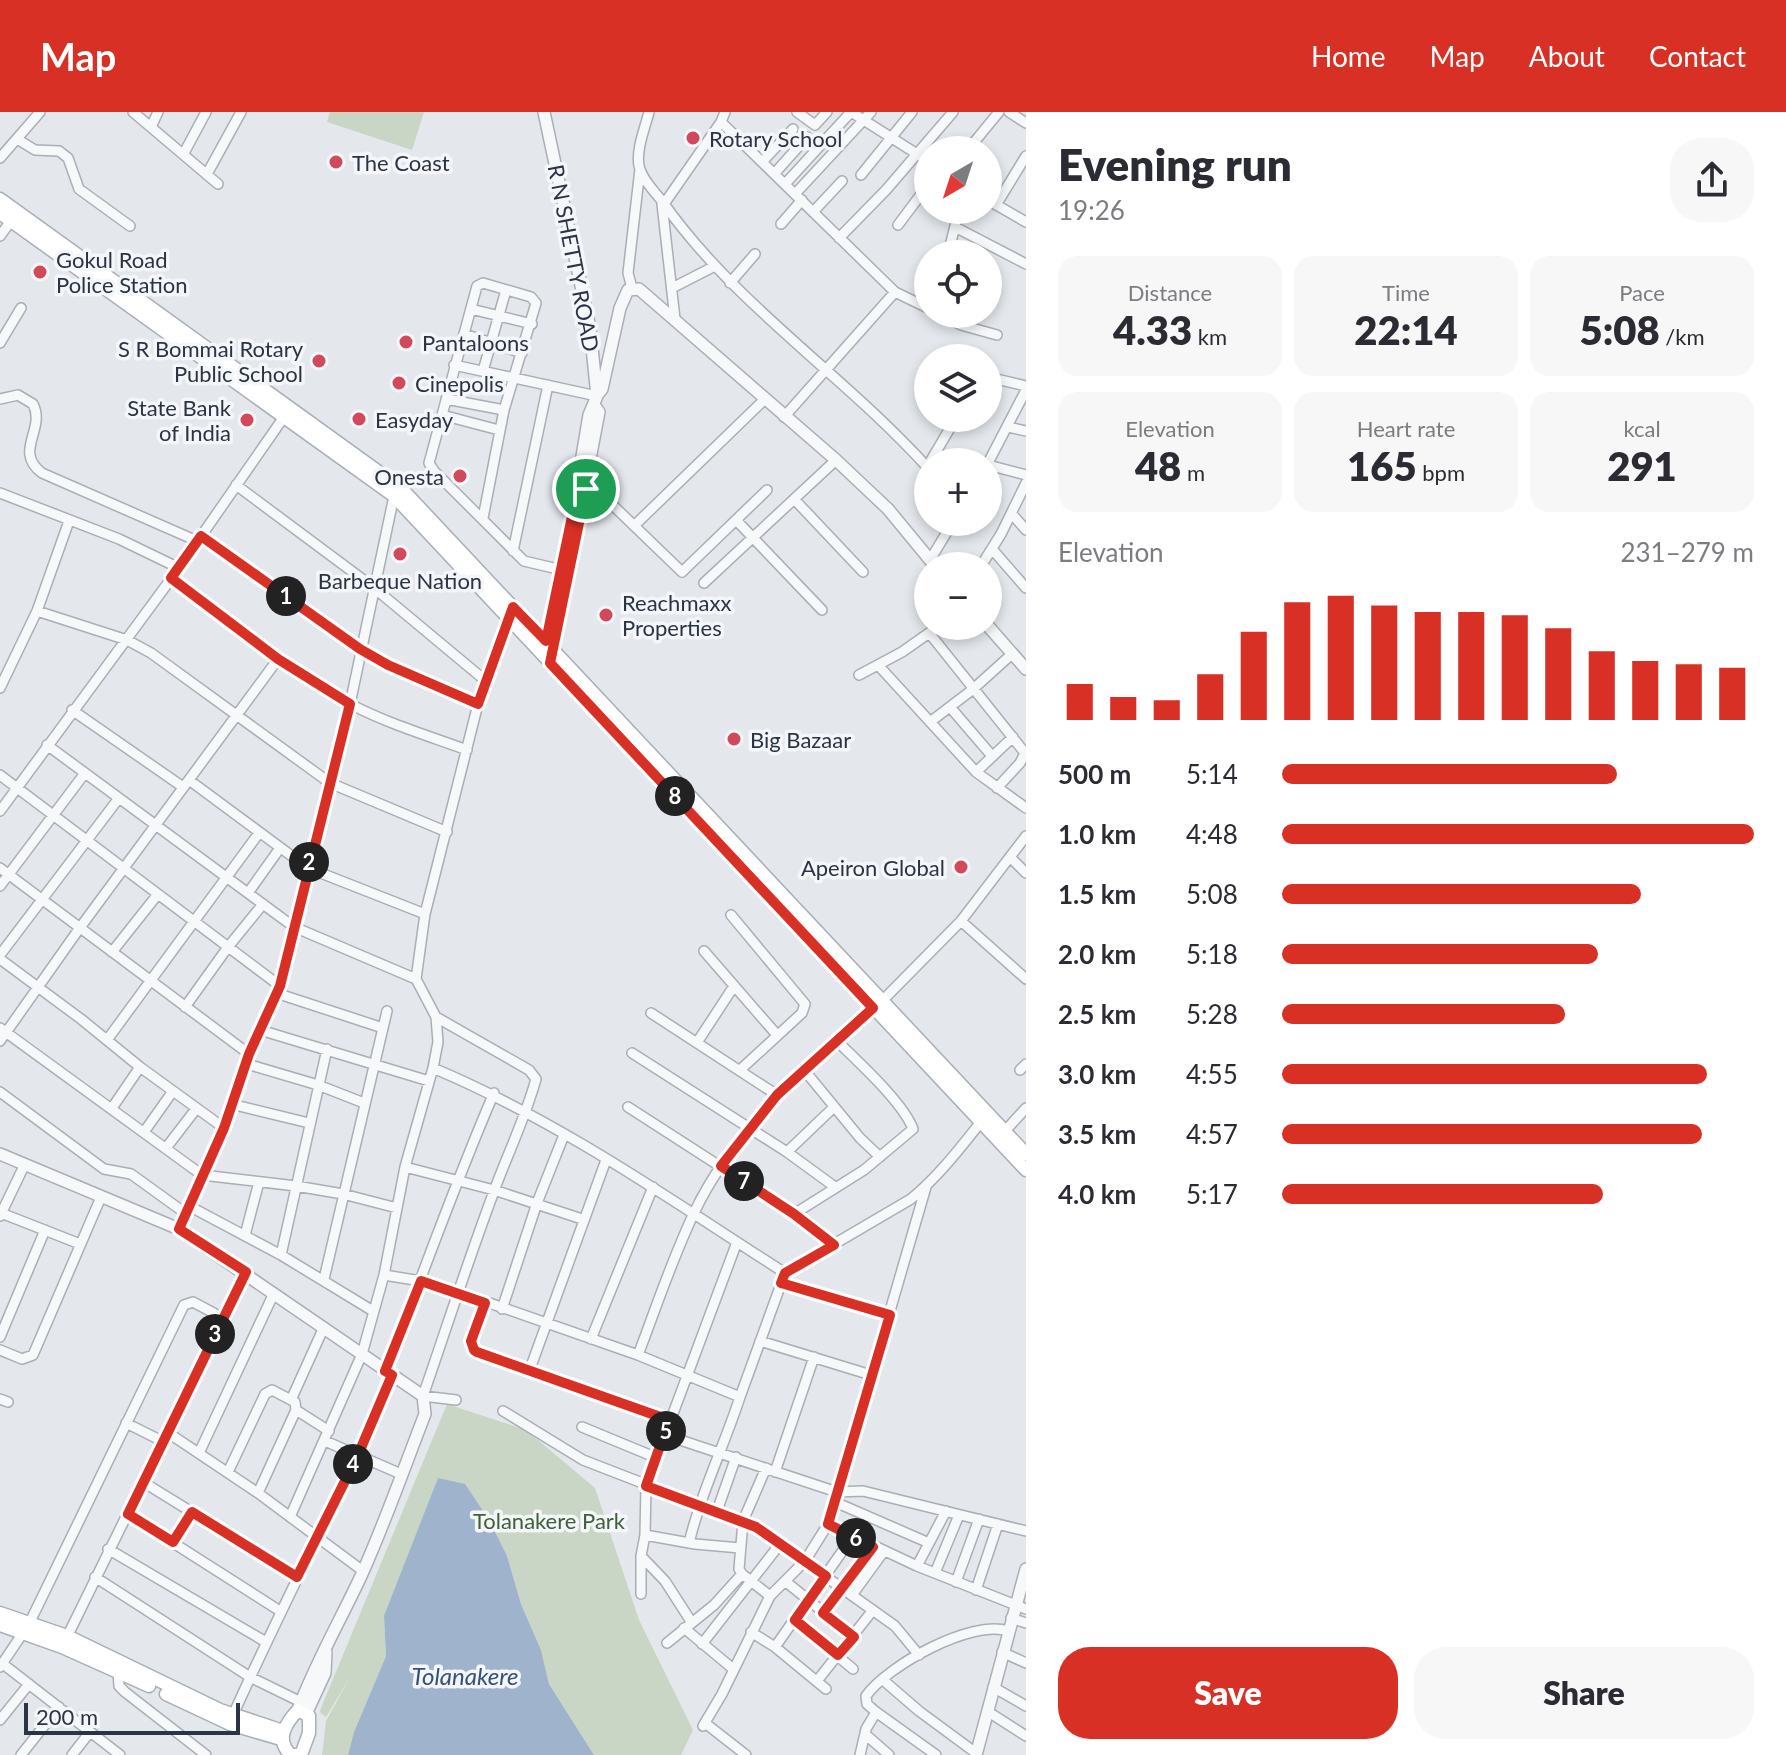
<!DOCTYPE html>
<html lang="en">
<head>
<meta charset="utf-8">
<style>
  body { margin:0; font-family:Lato,sans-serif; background:#f7f7f7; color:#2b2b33; height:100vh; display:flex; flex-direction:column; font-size:30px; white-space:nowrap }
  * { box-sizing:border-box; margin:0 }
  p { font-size:26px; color:#7c7c81 }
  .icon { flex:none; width:44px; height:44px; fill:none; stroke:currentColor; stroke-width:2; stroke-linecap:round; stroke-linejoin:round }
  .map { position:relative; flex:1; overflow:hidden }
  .drawer { display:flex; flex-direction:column; background:#fff; width:760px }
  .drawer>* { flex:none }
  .needle { width:52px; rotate:219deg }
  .tools { position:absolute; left:914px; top:24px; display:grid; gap:16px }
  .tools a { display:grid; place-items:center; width:88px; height:88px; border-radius:50%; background:#fff; box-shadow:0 4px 12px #0003; font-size:40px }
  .scale { position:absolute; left:24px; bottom:20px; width:216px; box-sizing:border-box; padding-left:8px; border:4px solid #2b3445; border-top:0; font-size:22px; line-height:28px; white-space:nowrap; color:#2b3445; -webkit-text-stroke:6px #f4f6f9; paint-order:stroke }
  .pin { position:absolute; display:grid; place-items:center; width:68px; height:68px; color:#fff; margin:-34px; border:4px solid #fff; border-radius:50%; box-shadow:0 2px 8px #0007 }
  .km { position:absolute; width:40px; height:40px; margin:-20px; border-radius:50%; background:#222; color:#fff; font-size:22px; line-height:40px; text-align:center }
  .round { display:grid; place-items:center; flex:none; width:84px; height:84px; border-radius:32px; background:#f7f7f7 }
  .overview { display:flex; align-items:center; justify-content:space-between; height:136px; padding:0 32px }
  h1 { font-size:44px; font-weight:800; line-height:60px }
  .stats { display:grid; grid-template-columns:repeat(3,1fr); gap:12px; height:136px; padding:8px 32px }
  .stats div { display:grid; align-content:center; border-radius:20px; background:#f7f7f7; text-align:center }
  .stats b { font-size:40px; font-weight:800 }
  .stats small { font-size:22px; font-weight:400 }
  .stats p { font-size:22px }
  .chart { height:224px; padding:16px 32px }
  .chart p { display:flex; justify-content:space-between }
  .chart svg { width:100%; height:144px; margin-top:8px; stroke:#d93025; stroke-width:6 }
  .primary-button { display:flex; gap:16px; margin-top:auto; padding:16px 32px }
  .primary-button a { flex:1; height:92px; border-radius:32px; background:#d93025; color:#fff; font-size:32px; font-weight:800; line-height:92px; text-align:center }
  .primary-button a+a { background:#f7f7f7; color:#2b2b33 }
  ul { padding:0 32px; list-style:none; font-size:26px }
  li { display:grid; grid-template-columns:128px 96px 1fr; align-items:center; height:60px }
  li i { height:20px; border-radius:10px; background:#d93025 }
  header { display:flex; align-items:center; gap:48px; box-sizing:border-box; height:112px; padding:0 40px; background:#d93025; color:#fff }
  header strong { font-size:38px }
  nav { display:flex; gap:44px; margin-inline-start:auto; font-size:28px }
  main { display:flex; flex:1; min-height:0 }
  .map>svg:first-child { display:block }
</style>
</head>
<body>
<header>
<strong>Map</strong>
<nav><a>Home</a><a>Map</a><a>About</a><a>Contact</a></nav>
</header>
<main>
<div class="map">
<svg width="1026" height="1643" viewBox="0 0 1026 1643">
  <rect width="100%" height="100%" fill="#e4e7ec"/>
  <path fill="#c9d6c5" d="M330 0H424L412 38 327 10Z
    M447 1292 526 1318 595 1376 639 1508 693 1618 681 1643H594L549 1572 541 1538 521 1492 507 1444 384 1504 386 1544 354 1620 348 1643H322L326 1609 350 1565 326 1605 320 1600 321 1596Z"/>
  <path fill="#9fb4cc" d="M438 1366 465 1372 489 1408 507 1444 521 1492 541 1538 549 1572 594 1643H348L354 1620 386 1544 384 1504Z"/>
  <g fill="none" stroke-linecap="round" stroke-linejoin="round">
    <g stroke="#a9aeb7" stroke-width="12">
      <path id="minor" d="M133 0 218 72
        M649 0C645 16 636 37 639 54 642 67 654 79 662 89 735 193 843 262 928 356
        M725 0 721 10 895 180 928 196
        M797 0 815 13 827 0
        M1009 0 1026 11
        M151 15 158 0
        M17 27 35 38 59 39 68 46 79 77 130 114
        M971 34 999 0
        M184 41 206 0
        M0 46 40 0
        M762 50 793 17
        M207 62 241 0
        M774 62 807 25
        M861 63 912 0
        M785 72 851 0 928 49
        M795 82 871 0
        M988 88 1026 110
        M662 92 675 207
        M664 92 721 10
        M996 93 1026 44
        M813 100 842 69
        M781 112 802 88
        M898 113 928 73
        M955 115 1026 152
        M0 124 13 106
        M839 126 886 78 953 0
        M948 142 959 98
        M730 171 755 142
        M632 176 628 161 640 57
        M672 176 713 155
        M471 197 532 212
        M940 202 961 213 997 223
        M464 222 522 241
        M0 231 21 196
        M454 253 597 284
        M483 259 506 178
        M988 265 1026 274
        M0 287 18 283 33 292C46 318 13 339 42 361L197 429
        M446 287 504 298
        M442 303 499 318
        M784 305 895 180
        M1008 315 1026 319
        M930 350 956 306
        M988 351 1026 278
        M988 353 1026 363
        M236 373 373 475 487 570
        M581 376 596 377 682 460 767 378
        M0 381 119 427 179 456
        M794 387 863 460
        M1012 402 1026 418
        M483 406 504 298 536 191 531 185 483 171 477 174 429 351 434 359 524 449 562 458
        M736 408 822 498
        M638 410 765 287
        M201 424 360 537 388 553 478 592
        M992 437 1026 476
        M513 439 548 273
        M930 448 953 410
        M981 454 1001 422 1026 371
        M171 466C230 510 287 560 352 593 389 612 429 624 467 638
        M704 471 836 348
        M37 499 127 528 151 541 330 671 447 720
        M930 522 1025 641 1020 651 997 676
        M878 553 976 660 1026 696
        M859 563 902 540 939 514
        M0 576 37 499 69 409
        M950 595 992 644
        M72 598 183 675
        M930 610 972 578 1012 542
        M47 633 294 815 416 867
        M976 660 1013 625
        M0 663 280 874
        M189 668 308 756 425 802
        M0 699 179 456 286 302
        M1011 746 1026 761
        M0 756 249 942
        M0 774 85 661
        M248 781 280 736
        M731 803 805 892 802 901 740 958
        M961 809 1026 867
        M704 839 777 923
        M112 840 158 782
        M0 843 119 686
        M0 847 81 907 140 955 224 1016
        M276 881 383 916
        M882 889 961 809 1026 724
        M185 895 228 835 263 792
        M651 901 777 983
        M436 905 529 958 536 967C525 1007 507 1043 493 1082 468 1149 446 1217 423 1284L456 1288
        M0 916 202 1063 296 1074 343 1082 397 1096
        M260 918 429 969
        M107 928 259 721
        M0 929 79 817 278 547
        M698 929 734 874
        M632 941 787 1040 835 1075
        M247 952 318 973 364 991
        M433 956C559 1009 671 1088 785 1161
        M1020 958 1026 952
        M805 959 860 1026 880 1045
        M0 980 104 1057 131 1062 185 1101
        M231 992 309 1011
        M628 995 794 1102 834 1133
        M112 996 140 955
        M1005 1019 1026 996
        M144 1020 173 979
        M166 1036 196 997
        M787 1040 834 995
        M405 1055 494 1078 582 1107
        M189 1094 281 1143 373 1199
        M1 1101 80 1132
        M794 1102 864 1058 913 1017C903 990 857 949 836 928
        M0 1104 24 1054
        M179 1117 224 1016 249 942 280 874 350 592 394 384
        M245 1123 259 1070
        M281 1143 327 937
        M384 1163 421 1169 458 1180 638 1243 740 1285 785 1161 911 1087C939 1064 961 1035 984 1006
        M324 1167 387 899
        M781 1171 890 1203
        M485 1191 471 1229 474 1238 669 1308
        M502 1197 537 1091 564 1023
        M0 1225 45 1118
        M591 1227 653 1075
        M760 1229 871 1263
        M0 1238 22 1247 33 1243 101 1085
        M638 1243C656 1196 672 1147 694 1101 734 1017 805 956 873 896
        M530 1257 606 1048
        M385 1259C422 1166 454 1073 494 981
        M0 1287 8 1290
        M291 1288 324 1215
        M296 1298 329 1319
        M503 1299 583 1348 756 1415 895 1514 919 1543
        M126 1311 162 1329
        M582 1315 657 1346
        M167 1320 258 1381 363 1459
        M665 1323 837 1380 863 1379 1026 1419
        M325 1329 401 1362
        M199 1341 274 1181
        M766 1356 743 1409 739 1457 742 1462 770 1484
        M228 1360 265 1282 272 1278 295 1290 296 1298 258 1381
        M775 1360 814 1245
        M143 1370 297 1465
        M835 1390 929 1431
        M717 1399 736 1345
        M128 1402 280 1499
        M290 1405 362 1242 384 1163 405 1055 433 956 438 930 436 905 416 867 425 802 478 592 510 502
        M828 1412 917 1454 1026 1497
        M645 1423 695 1432 740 1436
        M173 1430 192 1400
        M689 1431C701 1381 724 1334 740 1285
        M108 1437 266 1530
        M641 1444 665 1469 692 1511
        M917 1454 946 1399
        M935 1461 959 1403
        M95 1465 250 1565 301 1590
        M785 1469 854 1525
        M956 1470 979 1407
        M976 1478 998 1412
        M641 1482V1444L645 1423 646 1374 737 1130
        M852 1483 884 1439
        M823 1501 873 1435
        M1011 1506 1026 1511
        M795 1508 853 1557
        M684 1516 732 1556
        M751 1520 775 1535 826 1577
        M66 1527 246 1160
        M667 1531 714 1493 742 1462
        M702 1532 780 1432
        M775 1535 853 1424
        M1002 1540 1026 1551
        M3 1552 120 1643
        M0 1555 29 1512 184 1193 193 1190 223 1206
        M118 1560 119 1574 125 1580 206 1643
        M883 1568 919 1599 976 1641
        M817 1569 873 1498
        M993 1575 1026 1594
        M987 1599 1026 1624
        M233 1603C284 1489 343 1379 392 1263
        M0 1608 29 1572
        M705 1611 746 1643
        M703 1614 722 1582 770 1484 805 1449 828 1412 926 1075
        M865 1622 889 1643
        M21 1643 59 1595
        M72 1643 90 1620
        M860 1643 866 1617 876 1600
        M936 1643 876 1600 867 1592 866 1584C887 1554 971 1507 1008 1519"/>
    </g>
    <g stroke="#a9aeb7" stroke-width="14">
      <path id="tertiary" d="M598 282 602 277 620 196 628 178 639 177 836 348 888 397 935 454
        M988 514 1026 557
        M544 538 567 433 589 303 597 284 590 216 544 0
        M552 546 599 300 594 293
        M0 1042 179 1117 423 1284 425 1302C404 1356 385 1411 361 1464 340 1509 315 1552 298 1598
        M306 1602 325 1561 326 1540
        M976 1643 1026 1457"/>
    </g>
    <g stroke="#a9aeb7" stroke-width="15">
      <path id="secondary" d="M0 87 401 376 1026 1042
        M0 101 394 384 1026 1058
        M0 1501 67 1524 220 1598 283 1619
        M0 1513 62 1535 149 1574
        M166 1582 230 1612 281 1627
        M291 1643C275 1628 285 1612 298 1598L309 1604V1621L301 1643H292"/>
    </g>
    <use href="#minor" stroke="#f7f8fa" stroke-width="9"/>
    <use href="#tertiary" stroke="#f7f8fa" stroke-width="11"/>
    <use href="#secondary" stroke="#fff" stroke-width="12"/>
  </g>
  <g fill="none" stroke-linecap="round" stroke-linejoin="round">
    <g stroke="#fff" stroke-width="16">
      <path id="route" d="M578 376 586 377 550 551 873 896 777 983 721 1054 794 1102 834 1133 785 1161 781 1171 890 1203 828 1412 873 1435 823 1501 854 1525 838 1543 795 1508 826 1464 756 1415 646 1374 669 1308 477 1240 474 1238 471 1229 485 1191 421 1169 385 1259 392 1263 358 1343 297 1465 192 1400 173 1430 128 1402 246 1160 179 1117 224 1016 249 942 280 874 350 592 278 547 171 466 201 424 360 537 388 553 478 592 513 495 546 529Z"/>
    </g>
    <use href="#route" stroke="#d93025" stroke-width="10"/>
  </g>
  <g fill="#d1495b" stroke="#f4f6f9" stroke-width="3">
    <circle cx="693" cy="26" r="8"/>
    <circle cx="336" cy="50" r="8"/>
    <circle cx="40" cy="160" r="8"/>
    <circle cx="406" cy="230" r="8"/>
    <circle cx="319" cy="249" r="8"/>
    <circle cx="399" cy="271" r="8"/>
    <circle cx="359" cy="307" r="8"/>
    <circle cx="247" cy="308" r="8"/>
    <circle cx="460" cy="364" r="8"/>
    <circle cx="400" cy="442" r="8"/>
    <circle cx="606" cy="503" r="8"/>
    <circle cx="734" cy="627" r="8"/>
    <circle cx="961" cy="755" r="8"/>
  </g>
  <g text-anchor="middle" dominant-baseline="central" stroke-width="7" stroke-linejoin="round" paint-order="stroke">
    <g font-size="22" fill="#2b3445" stroke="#f4f6f9" text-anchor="start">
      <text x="709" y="26">Rotary School</text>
      <text x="352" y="50">The Coast</text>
      <text x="56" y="147">Gokul Road<tspan x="56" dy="25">Police Station</tspan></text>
      <text x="422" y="230">Pantaloons</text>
      <text x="303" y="236" text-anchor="end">S R Bommai Rotary<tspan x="303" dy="25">Public School</tspan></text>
      <text x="415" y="271">Cinepolis</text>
      <text x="231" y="295" text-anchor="end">State Bank<tspan x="231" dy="25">of India</tspan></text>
      <text x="375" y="307">Easyday</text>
      <text x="444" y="364" text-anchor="end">Onesta</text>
      <text x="400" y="468" text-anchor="middle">Barbeque Nation</text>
      <text x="622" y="490">Reachmaxx<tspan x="622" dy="25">Properties</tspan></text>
      <text x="750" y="627">Big Bazaar</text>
      <text x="945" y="755" text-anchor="end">Apeiron Global</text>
    </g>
    <g font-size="22" fill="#2b3445" stroke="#f4f6f9">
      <text transform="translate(574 146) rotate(79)">R N SHETTY ROAD</text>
    </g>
    <g font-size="22" fill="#3f6138" stroke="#f4f6f9">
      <text x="549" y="1408">Tolanakere Park</text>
    </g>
    <g font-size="24" font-style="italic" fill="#34527a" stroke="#f4f6f9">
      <text x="465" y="1563">Tolanakere</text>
    </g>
  </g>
</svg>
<div class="tools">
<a><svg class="needle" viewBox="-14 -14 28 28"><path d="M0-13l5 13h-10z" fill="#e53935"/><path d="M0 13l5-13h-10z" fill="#7c7c81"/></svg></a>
<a><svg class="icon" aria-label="locate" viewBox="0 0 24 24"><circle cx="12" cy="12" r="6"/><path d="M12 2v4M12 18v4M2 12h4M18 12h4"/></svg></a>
<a><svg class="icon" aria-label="layers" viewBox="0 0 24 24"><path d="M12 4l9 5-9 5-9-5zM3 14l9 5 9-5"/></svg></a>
<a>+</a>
<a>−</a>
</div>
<div class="scale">200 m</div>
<div class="pin" style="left:586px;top:377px;background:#1e9e55"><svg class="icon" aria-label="arrive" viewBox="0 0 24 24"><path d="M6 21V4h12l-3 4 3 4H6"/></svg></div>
<b class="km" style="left:286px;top:484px">1</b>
<b class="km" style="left:309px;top:750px">2</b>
<b class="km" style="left:215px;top:1222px">3</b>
<b class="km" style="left:353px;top:1352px">4</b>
<b class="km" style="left:666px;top:1319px">5</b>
<b class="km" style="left:856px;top:1426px">6</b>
<b class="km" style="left:744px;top:1069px">7</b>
<b class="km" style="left:675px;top:684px">8</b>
</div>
<section class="drawer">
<div class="overview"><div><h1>Evening run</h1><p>19:26</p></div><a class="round"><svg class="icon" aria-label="share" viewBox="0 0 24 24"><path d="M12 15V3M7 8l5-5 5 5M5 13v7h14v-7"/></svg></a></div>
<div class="stats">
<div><p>Distance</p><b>4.33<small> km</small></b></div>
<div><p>Time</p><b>22:14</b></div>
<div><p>Pace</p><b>5:08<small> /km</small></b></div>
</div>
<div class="stats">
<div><p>Elevation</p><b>48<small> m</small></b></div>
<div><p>Heart rate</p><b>165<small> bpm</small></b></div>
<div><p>kcal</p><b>291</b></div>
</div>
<div class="chart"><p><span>Elevation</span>231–279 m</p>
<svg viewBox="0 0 160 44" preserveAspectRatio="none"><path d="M5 44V33M15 44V37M25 44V38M35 44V30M45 44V17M55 44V8M65 44V6M75 44V9M85 44V11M95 44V11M105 44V12M115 44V16M125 44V23M135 44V26M145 44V27M155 44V28"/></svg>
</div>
<ul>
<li><b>500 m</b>5:14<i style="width:71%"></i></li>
<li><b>1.0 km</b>4:48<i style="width:100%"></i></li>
<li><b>1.5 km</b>5:08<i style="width:76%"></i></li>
<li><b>2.0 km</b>5:18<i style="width:67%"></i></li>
<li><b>2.5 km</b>5:28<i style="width:60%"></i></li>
<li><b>3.0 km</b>4:55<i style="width:90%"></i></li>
<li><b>3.5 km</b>4:57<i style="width:89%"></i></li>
<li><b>4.0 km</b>5:17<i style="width:68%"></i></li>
</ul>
<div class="primary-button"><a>Save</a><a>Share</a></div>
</section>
</main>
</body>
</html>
